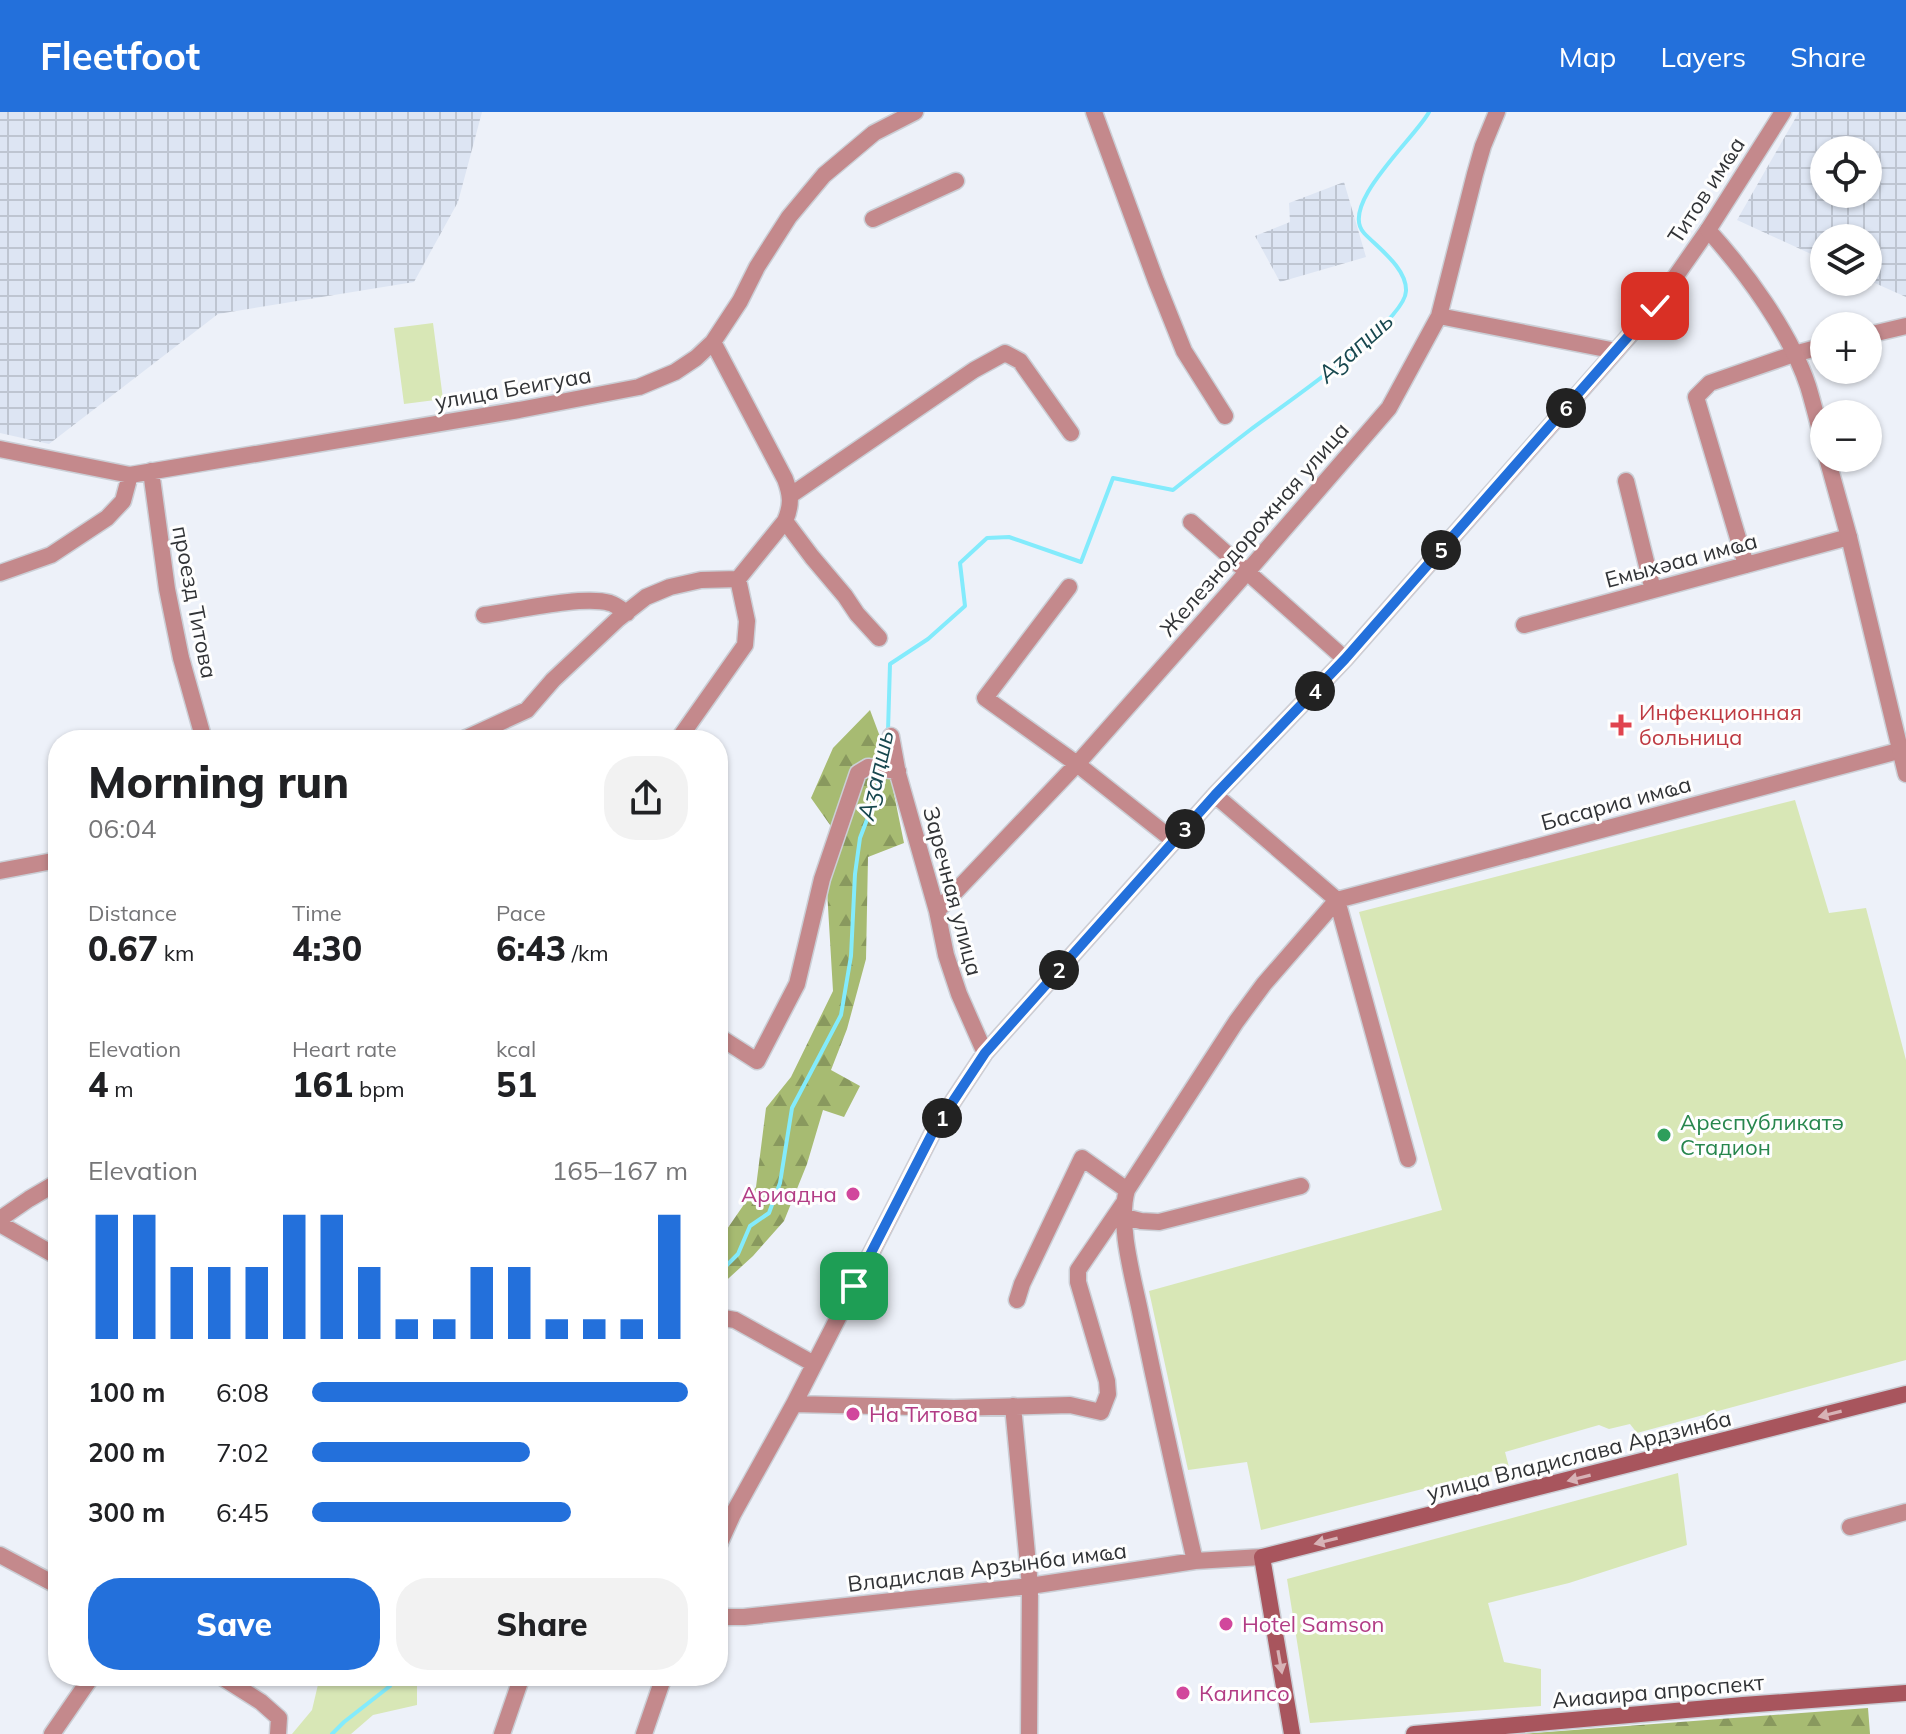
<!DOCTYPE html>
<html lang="en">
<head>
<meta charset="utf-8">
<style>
  body { margin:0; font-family:Mulish,sans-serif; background:#f2f2f2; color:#202124; height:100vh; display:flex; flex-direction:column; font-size:30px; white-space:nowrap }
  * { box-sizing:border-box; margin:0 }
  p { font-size:26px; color:#757577 }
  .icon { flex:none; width:44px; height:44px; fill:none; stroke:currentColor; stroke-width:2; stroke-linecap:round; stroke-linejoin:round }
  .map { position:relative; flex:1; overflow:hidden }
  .side { position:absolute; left:48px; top:618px; width:680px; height:956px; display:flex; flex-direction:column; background:#fff; border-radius:32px; box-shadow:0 2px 6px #0004 }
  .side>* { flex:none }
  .fabs { position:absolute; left:1810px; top:24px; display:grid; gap:16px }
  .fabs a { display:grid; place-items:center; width:72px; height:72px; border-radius:50%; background:#fff; box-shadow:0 2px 6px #0004; font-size:40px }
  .pin { position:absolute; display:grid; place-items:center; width:68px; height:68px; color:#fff; margin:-34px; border-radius:16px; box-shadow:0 4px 12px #0006 }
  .km { position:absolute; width:40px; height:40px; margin:-20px; border-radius:50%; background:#222; color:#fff; font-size:22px; line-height:40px; text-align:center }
  .round { display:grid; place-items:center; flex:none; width:84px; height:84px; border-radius:32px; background:#f2f2f2 }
  .headline { display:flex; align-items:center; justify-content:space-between; height:136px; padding:0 40px }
  h1 { font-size:44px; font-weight:800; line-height:60px }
  .figures { display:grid; grid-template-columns:repeat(3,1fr); gap:12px; height:136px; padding:8px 40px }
  .figures div { display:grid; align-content:center }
  .figures b { font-size:34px; font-weight:800 }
  .figures small { font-size:22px; font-weight:400 }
  .figures p { font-size:22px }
  .chart { height:224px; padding:16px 40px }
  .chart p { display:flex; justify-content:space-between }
  .chart svg { width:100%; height:144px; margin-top:8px; stroke:#2370db; stroke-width:6 }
  .button { display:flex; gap:16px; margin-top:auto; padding:16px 40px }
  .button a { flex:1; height:92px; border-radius:32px; background:#2370db; color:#fff; font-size:32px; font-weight:800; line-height:92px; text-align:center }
  .button a+a { background:#f2f2f2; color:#202124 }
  ul { padding:0 40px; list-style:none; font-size:26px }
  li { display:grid; grid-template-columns:128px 96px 1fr; align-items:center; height:60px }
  li i { height:20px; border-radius:10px; background:#2370db }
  header { display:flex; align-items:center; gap:48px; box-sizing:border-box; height:112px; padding:0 40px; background:#2370db; color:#fff }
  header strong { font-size:38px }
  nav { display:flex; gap:44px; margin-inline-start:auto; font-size:28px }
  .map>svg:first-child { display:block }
</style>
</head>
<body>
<header>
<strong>Fleetfoot</strong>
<nav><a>Map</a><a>Layers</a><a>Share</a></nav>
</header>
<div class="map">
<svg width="1906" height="1622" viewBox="0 0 1906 1622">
  <defs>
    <pattern id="industrial-grid" width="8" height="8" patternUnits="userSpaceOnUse" patternTransform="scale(2)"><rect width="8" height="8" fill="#dde5f3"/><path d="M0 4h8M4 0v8" fill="none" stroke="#bec5d1"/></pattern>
    <pattern id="forest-firs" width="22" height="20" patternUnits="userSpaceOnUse" patternTransform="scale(2)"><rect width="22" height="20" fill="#a7bb72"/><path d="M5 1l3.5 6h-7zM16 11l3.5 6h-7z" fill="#89995e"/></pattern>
  </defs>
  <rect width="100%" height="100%" fill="#edf1f9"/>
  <path fill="url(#industrial-grid)" fill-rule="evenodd" d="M0 0H482L458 90 414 170 218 202 49 332 0 321Z
    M1799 0H1906V185L1868 168V126H1824V148L1737 108ZM1824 38H1868V82H1824Z
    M1344 70 1366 145 1280 170 1255 124 1290 110 1289 91Z"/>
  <path fill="#d8e7b6" d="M433 211 443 287 404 292 394 216Z
    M1795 688 1829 801 1866 796 1906 948V1248L1637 1321 1630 1312 1609 1317 1599 1313 1505 1340 1509 1355 1261 1418 1247 1350 1188 1358 1149 1179 1442 1098 1359 800Z
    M1678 1361 1687 1433 1569 1471 1488 1491 1504 1550 1541 1557V1594L1310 1611 1287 1467Z
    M320 1564H417V1593L373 1603 351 1622H292L312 1598Z"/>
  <path fill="url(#forest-firs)" d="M870 598 885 638 904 731 868 745 866 847 847 917 831 958 860 974 844 1005 823 998 807 1052 784 1109 753 1144 718 1176V1123L725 1120 756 1075 766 996 791 965 833 879 827 778 840 727 811 686 833 636Z
    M1868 1596 1870 1622H1520Z"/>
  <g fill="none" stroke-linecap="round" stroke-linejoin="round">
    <path stroke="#83ebfc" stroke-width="4" d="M888 619 890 552 928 527 965 494 960 451 987 426 1009 425 1081 450 1113 366 1173 378C1198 358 1224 338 1250 318 1279 296 1405 211 1406 179 1407 156 1378 136 1364 121 1338 93 1416 25 1429 0
      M882 654 886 636
      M718 1159 723 1157 738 1142 750 1114 769 1101 780 1071 792 996 841 903 851 844 855 762 860 726 876 684 880 663
      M332 1622 344 1610 390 1574 392 1564"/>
    <g stroke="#cbcfd6" stroke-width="19">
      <path id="minor" d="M1094 0 1156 169 1184 239 1225 304
        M873 107 956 69
        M1439 204 1616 239
        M1868 223 1906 214
        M713 230 785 367C791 383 792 393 785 409L812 445 845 484 857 502 879 526
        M0 337 130 363 519 298 639 275 675 260 696 246 713 230 740 189 757 155 789 105 824 63 874 21 915 0
        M151 359 167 477 181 546 204 628
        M1626 369 1653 478
        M791 383 974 258 1005 241 1020 249 1071 321
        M1191 410 1345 547
        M1746 453 1696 285 1710 271 1794 242 1824 234
        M0 461 51 443 107 406 123 389 130 363
        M1069 475 985 586 1077 652 1174 729
        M484 503C515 499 582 483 610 491 616 493 621 497 627 501
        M1524 513 1849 425
        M891 624 898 662 937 799 946 843 959 882 985 941
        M462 628 527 598 553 568 618 507 646 485 670 475 701 468 738 467
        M678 628 745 533 747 509 738 467 785 409
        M1215 683 1337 788 1408 1047
        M0 759 58 748
        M1337 788 1906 637
        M937 799 1077 652 1248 459 1389 296 1439 204 1475 62 1483 34 1497 0
        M718 924 757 949 797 872 822 767 858 661 868 655 898 659
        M1125 1105 1141 1109 1159 1110 1301 1074
        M0 1107 29 1087 58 1070
        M0 1112 58 1145
        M1017 1188 1022 1172 1082 1046 1127 1078
        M718 1205 735 1208 814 1252
        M794 1292 954 1296 1070 1293 1101 1300 1108 1282 1107 1269 1078 1170V1158L1123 1092
        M1013 1294 1030 1474 1029 1622
        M1850 1415 1906 1400
        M718 1435 733 1402 794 1292 934 1018 985 941 1215 683 1345 547 1616 239 1655 194 1708 118
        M0 1443 58 1474
        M1195 1449C1176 1368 1158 1286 1141 1204 1134 1169 1117 1112 1127 1078L1236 910 1264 872 1337 788
        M718 1505H744L1030 1474 1195 1449 1262 1445
        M220 1564 261 1590 279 1606 278 1622
        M52 1622 92 1564
        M502 1622 522 1564
        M644 1622 664 1564"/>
    </g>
    <g stroke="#cbcfd6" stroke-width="19">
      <path id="tertiary" d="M1783 0 1708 118C1746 160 1790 220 1808 274 1814 294 1819 314 1824 334
        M1827 346 1849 425 1906 662"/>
    </g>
    <g stroke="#cbcfd6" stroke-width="19">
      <path id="secondary" d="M1292 1622 1262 1445 1906 1282
        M1414 1622 1743 1593 1906 1581"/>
    </g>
    <use href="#minor" stroke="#c4898c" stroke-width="16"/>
    <use href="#tertiary" stroke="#c4898c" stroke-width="16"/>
    <use href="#secondary" stroke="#a8555d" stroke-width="16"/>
  </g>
  <defs><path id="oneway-solid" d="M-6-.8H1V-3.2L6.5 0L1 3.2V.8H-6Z" transform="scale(2)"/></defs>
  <g fill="#d7b2b6">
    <use href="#oneway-solid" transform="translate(1830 1302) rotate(166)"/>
    <use href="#oneway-solid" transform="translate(1579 1366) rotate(166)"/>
    <use href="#oneway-solid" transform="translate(1326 1429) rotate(166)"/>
    <use href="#oneway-solid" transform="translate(1280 1550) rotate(80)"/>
  </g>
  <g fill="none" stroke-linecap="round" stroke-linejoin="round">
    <g stroke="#fff" stroke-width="16">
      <path id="route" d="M854 1174 934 1018 985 941 1215 683 1345 547 1655 194"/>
    </g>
    <use href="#route" stroke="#2370db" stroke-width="10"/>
  </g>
  <path fill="#e0444e" stroke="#fefefe" stroke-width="3" d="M1617 601h8v8h8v8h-8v8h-8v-8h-8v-8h8z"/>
  <circle fill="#2e9e5b" stroke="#fefefe" stroke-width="3" cx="1664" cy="1023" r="8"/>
  <g fill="#d1479c" stroke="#fefefe" stroke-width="3">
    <circle cx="853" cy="1082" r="8"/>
    <circle cx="853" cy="1302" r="8"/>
    <circle cx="1226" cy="1512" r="8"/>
    <circle cx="1183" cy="1581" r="8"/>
  </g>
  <g text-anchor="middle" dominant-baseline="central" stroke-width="6" stroke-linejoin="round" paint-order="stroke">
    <g font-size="22" fill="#313336" stroke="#fefefe">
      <text transform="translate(1706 78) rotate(-57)">Титов имҩа</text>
      <text transform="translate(513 276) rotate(-10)">улица Беигуаа</text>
      <text transform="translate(1254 417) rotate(-49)">Железнодорожная улица</text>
      <text transform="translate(1681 448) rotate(-15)">Емыхәаа имҩа</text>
      <text transform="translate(195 490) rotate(79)">проезд Титова</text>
      <text transform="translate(1616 691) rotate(-15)">Басариа имҩа</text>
      <text transform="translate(953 779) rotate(75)">Заречная улица</text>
      <text transform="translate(1579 1343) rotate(-14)">улица Владислава Ардзинба</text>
      <text transform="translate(987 1455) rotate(-7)">Владислав Арӡынба имҩа</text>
      <text transform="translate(1658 1579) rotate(-5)">Аиааира апроспект</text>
    </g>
    <g font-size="22" fill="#be3a42" stroke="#fefefe" text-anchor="start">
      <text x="1639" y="600">Инфекционная<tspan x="1639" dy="25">больница</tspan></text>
    </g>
    <g font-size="22" fill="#27864d" stroke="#fefefe" text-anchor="start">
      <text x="1680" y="1010">Ареспубликатә<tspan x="1680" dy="25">Стадион</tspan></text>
    </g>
    <g font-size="22" fill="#b23c85" stroke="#fefefe" text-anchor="start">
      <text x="837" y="1082" text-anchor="end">Ариадна</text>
      <text x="869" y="1302">На Титова</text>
      <text x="1242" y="1512">Hotel Samson</text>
      <text x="1199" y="1581">Калипсо</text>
    </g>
    <g font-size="24" font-style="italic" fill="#17474e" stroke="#fefefe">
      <text transform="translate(1355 235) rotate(-42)">Аӡаԥшь</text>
      <text transform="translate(875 663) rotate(-77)">Аӡаԥшь</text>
    </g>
  </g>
</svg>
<div class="fabs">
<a><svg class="icon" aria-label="locate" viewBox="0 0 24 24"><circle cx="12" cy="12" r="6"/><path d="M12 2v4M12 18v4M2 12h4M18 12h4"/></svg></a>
<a><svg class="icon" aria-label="layers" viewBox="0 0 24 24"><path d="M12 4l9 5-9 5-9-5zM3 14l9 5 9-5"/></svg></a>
<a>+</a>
<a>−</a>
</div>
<div class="pin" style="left:854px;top:1174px;background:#1e9e55"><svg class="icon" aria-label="arrive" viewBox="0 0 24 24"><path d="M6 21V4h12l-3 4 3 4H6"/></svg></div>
<div class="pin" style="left:1655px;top:194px;background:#d93025"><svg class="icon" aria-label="check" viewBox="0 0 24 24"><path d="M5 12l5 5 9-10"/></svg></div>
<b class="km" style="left:942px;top:1006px">1</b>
<b class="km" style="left:1059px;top:858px">2</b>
<b class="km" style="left:1185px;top:717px">3</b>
<b class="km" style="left:1315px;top:579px">4</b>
<b class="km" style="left:1441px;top:438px">5</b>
<b class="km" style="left:1566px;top:296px">6</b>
<section class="side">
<div class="headline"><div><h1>Morning run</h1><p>06:04</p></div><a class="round"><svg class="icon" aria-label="share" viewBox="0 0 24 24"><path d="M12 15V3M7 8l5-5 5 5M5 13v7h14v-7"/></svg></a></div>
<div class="figures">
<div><p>Distance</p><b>0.67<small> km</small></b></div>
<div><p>Time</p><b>4:30</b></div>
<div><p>Pace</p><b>6:43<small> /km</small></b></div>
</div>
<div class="figures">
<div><p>Elevation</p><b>4<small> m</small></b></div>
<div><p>Heart rate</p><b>161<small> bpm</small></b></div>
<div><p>kcal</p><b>51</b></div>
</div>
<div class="chart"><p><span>Elevation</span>165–167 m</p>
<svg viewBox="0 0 160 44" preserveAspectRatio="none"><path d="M5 44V6M15 44V6M25 44V22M35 44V22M45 44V22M55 44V6M65 44V6M75 44V22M85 44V38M95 44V38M105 44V22M115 44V22M125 44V38M135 44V38M145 44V38M155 44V6"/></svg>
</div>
<ul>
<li><b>100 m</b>6:08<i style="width:100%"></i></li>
<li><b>200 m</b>7:02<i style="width:58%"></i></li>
<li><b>300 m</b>6:45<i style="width:69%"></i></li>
</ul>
<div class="button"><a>Save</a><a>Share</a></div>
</section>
</div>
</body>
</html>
